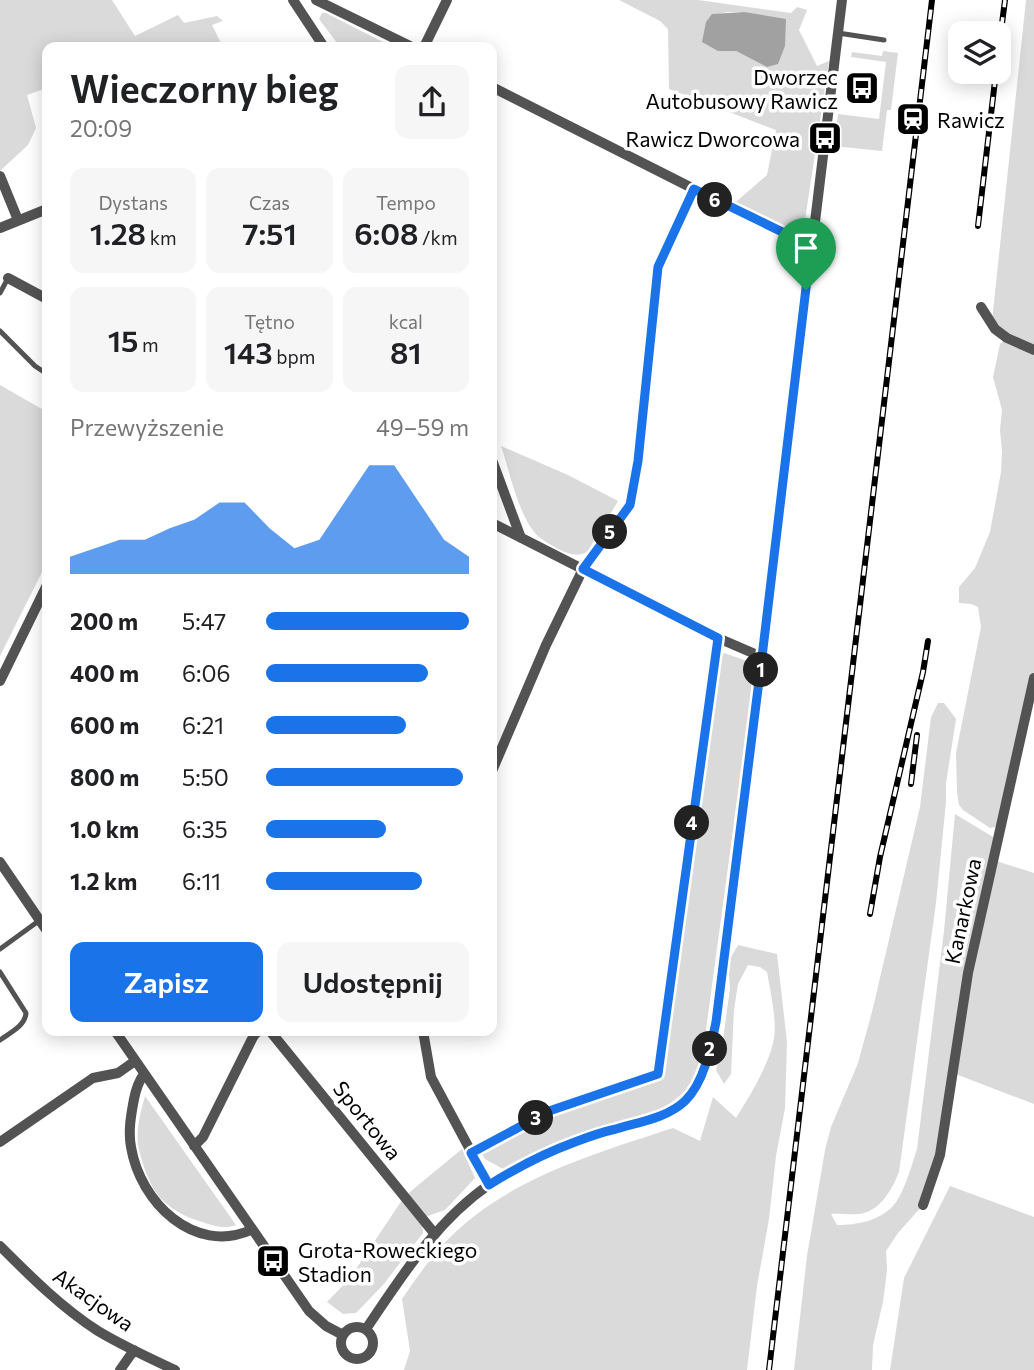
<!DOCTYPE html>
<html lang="pl">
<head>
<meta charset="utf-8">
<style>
  body { margin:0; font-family:Commissioner,sans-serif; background:#f6f6f6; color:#202124; height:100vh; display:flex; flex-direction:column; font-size:26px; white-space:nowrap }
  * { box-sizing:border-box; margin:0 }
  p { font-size:23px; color:#757577 }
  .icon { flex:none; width:38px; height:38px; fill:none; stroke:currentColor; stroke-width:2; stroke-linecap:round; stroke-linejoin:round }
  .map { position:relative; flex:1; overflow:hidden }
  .details { position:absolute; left:42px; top:42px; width:455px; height:994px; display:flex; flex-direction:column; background:#fff; border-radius:14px; box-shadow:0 4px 18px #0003 }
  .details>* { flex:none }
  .fabs { position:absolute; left:948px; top:21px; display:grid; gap:14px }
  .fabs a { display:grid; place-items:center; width:63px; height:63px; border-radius:14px; background:#fff; box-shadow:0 4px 18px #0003; font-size:35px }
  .pin { position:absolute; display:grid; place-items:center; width:60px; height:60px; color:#fff; margin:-72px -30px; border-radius:50% 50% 50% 0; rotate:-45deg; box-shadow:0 0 7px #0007 }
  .pin .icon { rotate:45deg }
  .km { position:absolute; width:35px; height:35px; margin:-18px; border-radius:50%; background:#222; color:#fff; font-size:19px; line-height:35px; text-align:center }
  .round { display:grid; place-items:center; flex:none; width:74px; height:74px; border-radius:14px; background:#f6f6f6 }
  .overview { display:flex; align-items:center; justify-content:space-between; height:119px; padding:0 28px }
  h1 { font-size:38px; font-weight:600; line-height:52px }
  .stats { display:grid; grid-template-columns:repeat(3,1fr); gap:10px; height:119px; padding:7px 28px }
  .stats div { display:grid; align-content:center; border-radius:14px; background:#f6f6f6; text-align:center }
  .stats b { font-size:30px; font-weight:600 }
  .stats small { font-size:19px; font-weight:400 }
  .stats p { font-size:19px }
  .chart { height:196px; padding:14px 28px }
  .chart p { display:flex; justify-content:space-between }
  .chart svg { width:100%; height:126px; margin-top:7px; fill:#1a73e8; opacity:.7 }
  .cta { display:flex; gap:14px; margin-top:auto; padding:14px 28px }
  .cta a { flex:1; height:80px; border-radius:14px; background:#1a73e8; color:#fff; font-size:28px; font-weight:600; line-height:80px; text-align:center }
  .cta a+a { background:#f6f6f6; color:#202124 }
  ul { padding:0 28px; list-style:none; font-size:23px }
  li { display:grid; grid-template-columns:112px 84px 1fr; align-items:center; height:52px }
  li i { height:18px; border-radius:9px; background:#1a73e8 }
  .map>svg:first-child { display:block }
</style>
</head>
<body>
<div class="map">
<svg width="1034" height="1370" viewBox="0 0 1034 1370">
  <rect width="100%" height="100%" fill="#fff"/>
  <path fill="#dadada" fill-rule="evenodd" d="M0 0H112L135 36 178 15 184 23 217 16 223 21 212 25 223 47H47V88L27 95 36 128 28 145 0 171Z
    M619 0H698L791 13 797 7 807 10 799 30 817 66 829 61 803 233 793 238 730 207 767 175 776 130 669 89 668 29 660 21ZM728 12H744L767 67 736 51H718L712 15Z
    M1026 0H1034V697L1001 826 990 828 963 810 959 805 957 792 956 753 981 627 978 607 971 604 959 603V587L975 568 990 532 1001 472 1002 452 1000 430 1002 410 993 377 1000 344 1006 338 992 321Z
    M322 13H326L385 43 386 46 340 47 319 19Z
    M883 51 898 53 891 110H887L882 151 834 146 838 114 879 119 886 62 851 57 852 52 882 56Z
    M0 385 47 412V562L0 656Z
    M501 446 568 475 618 501 588 551C578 558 569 554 558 549 550 544 541 540 535 533 517 511 510 473 501 446Z
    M724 653 750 662 754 664 755 668 703 1052C700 1062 698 1073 692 1082 669 1117 621 1120 585 1133 560 1143 535 1156 510 1167L503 1169 485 1159 482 1154 485 1150 550 1115 656 1080 662 1074 720 657Z
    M938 703H944L956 719 946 783V802L936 903 899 1172C892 1189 882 1208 864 1213 854 1216 840 1213 831 1214L837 1225C857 1225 879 1221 893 1206 904 1194 912 1164 917 1149L944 931 955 814 998 840 993 860 1034 873V1104L953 1073 940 1155 923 1205 898 1233 886 1251 887 1270 883 1302 873 1345 872 1370H794L807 1256 825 1150 831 1127 858 1063 872 1012 920 807 931 717Z
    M738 945 777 954 787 1042 785 1108 776 1156 769 1219 757 1286 747 1370H404L410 1351 402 1299C419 1274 437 1248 460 1228 519 1175 600 1152 673 1128L700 1141 713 1097 736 1118C750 1096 770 1063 774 1038 777 1020 770 990 767 972L760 967 748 965 738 984 734 1010 731 1074 724 1084 716 1070 722 1047 730 988 728 962Z
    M145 1096 236 1225C223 1230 212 1225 199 1221 185 1217 167 1207 158 1195 149 1184 140 1158 138 1144 136 1128 141 1111 145 1096Z
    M462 1149 475 1178 445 1210 422 1218 423 1233 383 1285 356 1313 343 1314 327 1302 350 1278 400 1203 411 1191Z
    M950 1186 1034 1217V1370H890L904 1278Z"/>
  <path fill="#a1a1a1" d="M744 12 786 19 785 46 778 64 767 67 736 51H718L702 42 706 22 712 14Z"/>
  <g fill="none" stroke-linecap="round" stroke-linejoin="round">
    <path stroke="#535353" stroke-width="5" d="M838 33 884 40
      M0 293 8 278
      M0 331 35 366 47 374
      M0 949 40 920
      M0 972 26 1013C25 1026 11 1032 0 1040
      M471 1153 549 1111 658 1074 718 638"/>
    <path stroke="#535353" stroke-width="10" d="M293 0 324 47
      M316 0 412 47
      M424 47 447 0
      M492 87 694 189 811 246
      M0 176 18 220
      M0 228 47 209
      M8 278 47 299
      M981 307 995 329 1007 338 1034 350
      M492 460 521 538
      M492 523 718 638 762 657
      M0 681 47 585
      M492 771 546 645 583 569 630 505 637 461 658 267 694 189
      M0 862 47 931
      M115 1031 309 1311 326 1326 343 1335
      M270 1031 434 1233
      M423 1031 431 1077 489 1185
      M144 1074C138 1082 136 1089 134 1099 131 1115 128 1131 131 1147 140 1202 194 1255 251 1230
      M0 1142 93 1078 118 1073 135 1061
      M194 1146 203 1137 252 1039 255 1034 259 1031
      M923 1205 940 1155 968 973 1034 678
      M0 1246C30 1276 62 1308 98 1331 123 1346 149 1358 175 1370
      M341 1343a16 16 0 1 1 32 0a16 16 0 1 1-32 0Z
      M366 1329C402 1276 436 1221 490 1184 527 1160 570 1143 611 1130 636 1122 666 1120 685 1101 705 1082 711 1048 716 1022L762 657 842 0
      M120 1370 134 1350"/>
    <g stroke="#000" stroke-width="6">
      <path id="rail" d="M999 47 1005 0
        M978 226 996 72
        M911 784 917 735
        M870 914 880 857 923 672 928 641
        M769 1370 932 0"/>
    </g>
    <use href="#rail" stroke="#fff" stroke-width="3.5" stroke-dasharray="10" stroke-linecap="butt"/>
  </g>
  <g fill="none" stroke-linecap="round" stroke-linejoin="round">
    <g stroke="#fff" stroke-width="14">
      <path id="route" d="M694 189 811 246 762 657 716 1022C711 1047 704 1083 685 1101 667 1118 639 1122 616 1129 602 1132 588 1137 575 1142 545 1153 516 1168 489 1185L471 1153 549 1111 658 1074 718 638 583 569 630 505 638 461 658 267Z"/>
    </g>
    <use href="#route" stroke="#1a73e8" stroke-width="9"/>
  </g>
  <defs>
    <g id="bus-square" transform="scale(1.75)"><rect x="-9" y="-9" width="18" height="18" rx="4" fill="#000" stroke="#fff"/><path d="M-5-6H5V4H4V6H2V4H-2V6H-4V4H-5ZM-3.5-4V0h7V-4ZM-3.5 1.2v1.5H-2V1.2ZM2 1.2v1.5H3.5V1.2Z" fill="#fff"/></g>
    <g id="station-square" transform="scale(1.75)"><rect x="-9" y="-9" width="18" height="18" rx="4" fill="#000" stroke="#fff"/><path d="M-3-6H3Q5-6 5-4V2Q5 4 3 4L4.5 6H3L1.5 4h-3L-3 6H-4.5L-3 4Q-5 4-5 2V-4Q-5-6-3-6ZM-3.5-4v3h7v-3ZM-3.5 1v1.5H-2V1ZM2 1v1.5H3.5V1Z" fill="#fff"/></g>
  </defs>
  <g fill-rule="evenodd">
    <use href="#bus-square" x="862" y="88"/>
    <use href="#station-square" x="913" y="119"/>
    <use href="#bus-square" x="825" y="138"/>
    <use href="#bus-square" x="273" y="1261"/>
  </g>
  <g text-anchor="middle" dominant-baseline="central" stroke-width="7" stroke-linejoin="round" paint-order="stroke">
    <g font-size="21" fill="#000" stroke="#fff" text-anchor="end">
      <text x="838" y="76">Dworzec<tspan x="838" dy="24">Autobusowy Rawicz</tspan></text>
      <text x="937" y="119" text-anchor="start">Rawicz</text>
      <text x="800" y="138">Rawicz Dworcowa</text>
      <text x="298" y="1249" text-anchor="start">Grota-Roweckiego<tspan x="298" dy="24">Stadion</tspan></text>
    </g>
    <g font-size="21" fill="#000" stroke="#fff">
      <text transform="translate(962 911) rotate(-78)">Kanarkowa</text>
      <text transform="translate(368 1120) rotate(51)">Sportowa</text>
      <text transform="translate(94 1299) rotate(35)">Akacjowa</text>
    </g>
  </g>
</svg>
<div class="fabs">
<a><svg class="icon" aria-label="layers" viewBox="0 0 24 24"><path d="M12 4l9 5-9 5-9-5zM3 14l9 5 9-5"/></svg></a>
</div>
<div class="pin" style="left:806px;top:290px;background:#1e9e55"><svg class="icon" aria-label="arrive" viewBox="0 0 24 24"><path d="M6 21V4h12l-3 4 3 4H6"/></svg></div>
<b class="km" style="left:761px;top:670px">1</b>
<b class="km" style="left:710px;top:1049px">2</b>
<b class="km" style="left:536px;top:1118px">3</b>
<b class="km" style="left:692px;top:823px">4</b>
<b class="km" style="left:610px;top:532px">5</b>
<b class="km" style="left:715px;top:200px">6</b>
<section class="details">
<div class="overview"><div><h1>Wieczorny bieg</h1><p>20:09</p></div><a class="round"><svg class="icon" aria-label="share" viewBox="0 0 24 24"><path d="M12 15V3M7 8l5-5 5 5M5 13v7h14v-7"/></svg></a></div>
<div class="stats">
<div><p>Dystans</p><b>1.28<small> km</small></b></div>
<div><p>Czas</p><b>7:51</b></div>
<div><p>Tempo</p><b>6:08<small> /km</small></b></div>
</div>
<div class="stats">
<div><b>15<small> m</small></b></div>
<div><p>Tętno</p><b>143<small> bpm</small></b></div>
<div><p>kcal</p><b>81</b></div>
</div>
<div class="chart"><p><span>Przewyższenie</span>49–59 m</p>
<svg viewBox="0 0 160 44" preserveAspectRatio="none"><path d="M0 44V38L10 35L20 32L30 32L40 28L50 25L60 19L70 19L80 28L90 35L100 32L110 19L120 6L130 6L140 19L150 32L160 38V44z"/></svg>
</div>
<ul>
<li><b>200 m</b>5:47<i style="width:100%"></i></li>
<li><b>400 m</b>6:06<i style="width:80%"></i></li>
<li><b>600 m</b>6:21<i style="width:69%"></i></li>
<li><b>800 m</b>5:50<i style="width:97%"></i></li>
<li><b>1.0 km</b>6:35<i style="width:59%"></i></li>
<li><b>1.2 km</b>6:11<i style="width:77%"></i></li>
</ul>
<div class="cta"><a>Zapisz</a><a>Udostępnij</a></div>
</section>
</div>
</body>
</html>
